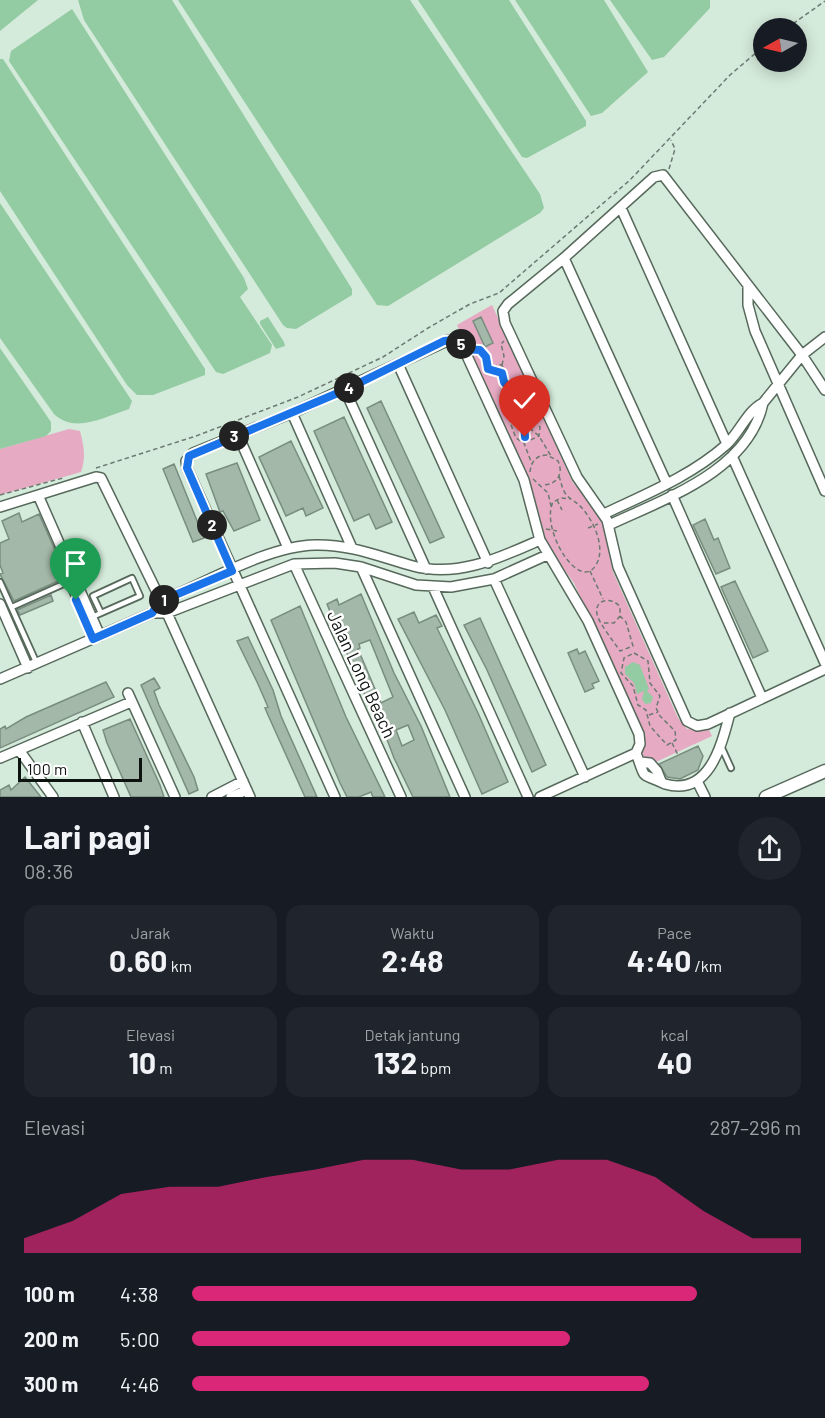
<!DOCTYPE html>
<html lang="id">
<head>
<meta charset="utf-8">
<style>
  body { margin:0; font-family:Barlow,sans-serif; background:#20242c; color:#f1f3f6; height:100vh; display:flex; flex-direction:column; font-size:22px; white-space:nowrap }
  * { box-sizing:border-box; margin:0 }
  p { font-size:20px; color:#9ea1a6 }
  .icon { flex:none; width:33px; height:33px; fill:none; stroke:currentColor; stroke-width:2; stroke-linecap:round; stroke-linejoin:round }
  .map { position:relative; height:797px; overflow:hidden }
  .details { display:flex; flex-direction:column; background:#171b24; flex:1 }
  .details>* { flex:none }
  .needle { width:39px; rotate:262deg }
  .controls { position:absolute; left:753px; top:18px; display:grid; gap:12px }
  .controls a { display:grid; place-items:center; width:54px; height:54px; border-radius:50%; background:#171b24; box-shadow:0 3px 15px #0003; font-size:30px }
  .scale { position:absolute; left:18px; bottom:15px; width:124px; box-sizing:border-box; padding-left:6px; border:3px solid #0d140f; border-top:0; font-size:16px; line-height:21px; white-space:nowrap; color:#0d140f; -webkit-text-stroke:4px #fff; paint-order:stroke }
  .pin { position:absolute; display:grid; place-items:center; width:51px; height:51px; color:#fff; margin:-62px -26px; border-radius:50% 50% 50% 0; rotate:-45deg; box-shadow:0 0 6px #0007 }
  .pin .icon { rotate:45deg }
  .km { position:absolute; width:30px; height:30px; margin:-15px; border-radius:50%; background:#222; color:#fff; font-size:16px; line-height:30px; text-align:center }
  .round { display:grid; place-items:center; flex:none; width:63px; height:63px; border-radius:32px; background:#20242c }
  .headline { display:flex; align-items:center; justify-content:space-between; height:102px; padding:0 24px }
  h1 { font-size:33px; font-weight:700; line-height:45px }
  .stats { display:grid; grid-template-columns:repeat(3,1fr); gap:9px; height:102px; padding:6px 24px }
  .stats div { display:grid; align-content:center; border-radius:15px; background:#20242c; text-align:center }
  .stats b { font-size:30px; font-weight:700 }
  .stats small { font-size:16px; font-weight:400 }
  .stats p { font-size:16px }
  .chart { height:168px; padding:12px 24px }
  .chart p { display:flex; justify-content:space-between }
  .chart svg { width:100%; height:108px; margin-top:6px; fill:#db2777; opacity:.7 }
  ul { padding:0 24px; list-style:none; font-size:20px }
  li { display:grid; grid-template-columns:96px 72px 1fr; align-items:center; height:45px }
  li i { height:15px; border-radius:8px; background:#db2777 }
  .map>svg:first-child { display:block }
</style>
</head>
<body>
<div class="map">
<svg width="825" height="797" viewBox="0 0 825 797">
  <rect width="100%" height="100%" fill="#d4eada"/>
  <path fill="#e6aac3" d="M492 305 573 483 588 499 604 527 613 572 678 718 687 729 708 728 712 736 656 762 641 755 645 746 642 731 574 583 548 548 531 485 457 325Z
    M69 429 80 431C84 447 86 457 81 472L0 495V449Z"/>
  <path fill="#93cba3" d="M0 0H38L0 31Z
    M78 0H172L352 289V295L296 329 287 328 283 325 84 20Z
    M178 0H410L540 194 544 208 540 213 388 306 377 305Z
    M418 0H509L586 121V126L527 158 522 157Z
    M515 0H604L648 72 602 113 591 116Z
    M610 0H710V8L664 57 652 60Z
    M72 9 244 278 248 289 240 297 272 345 270 353 223 374 216 372 9 61 11 51Z
    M0 59H3L205 369V375L153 395H137L127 385 0 191Z
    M0 203 132 401 129 409C104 417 75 434 54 414L0 338Z
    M268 317 284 342 285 346 276 349 260 324V321Z
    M0 348 51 422V431L46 436 0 449Z
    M633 662 640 665 649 689 647 691 653 697 651 703 645 704 642 699 644 691 637 694 634 683 625 674V667Z"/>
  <path fill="#a3b8a8" stroke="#798d7e" stroke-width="1.5" fill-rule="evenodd" d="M481 317 493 343 485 347 473 321Z
    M381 401 444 537 430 543 367 408Z
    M344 417 392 522 376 529 369 514 354 521 314 431Z
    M291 441 323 508 306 516 303 508 286 516 259 457Z
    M237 463 260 520 234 531 223 511 220 512 206 474Z
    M174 464 204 538 193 542 163 469Z
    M19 513 22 522 39 514 67 577 14 601 0 574 3 573 0 565V543L9 539 2 521Z
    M705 519 714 540 718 538 730 568 716 574 693 525Z
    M735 581 768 651 753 658 721 587Z
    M361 594 394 673 421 726 450 797H413L394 758 377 713 371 701 368 702 352 666 327 604 337 599 339 605ZM370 640 393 697 381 703 358 649 360 648 359 644ZM408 725 414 740 402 746 396 730Z
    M51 595 53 601 20 615 17 610Z
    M300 606 346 717 385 797H373L371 792 359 797H347L340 783 271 620Z
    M414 612 419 623 436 615 442 626 437 628 478 713 508 782 482 794 445 710 398 619Z
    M480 618 546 765 532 772 487 670 464 625Z
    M248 637 273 690 281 716 317 797H305L268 715 265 708 268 707 258 684 237 641Z
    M577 649 579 654 585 651 599 681 592 684 594 688 585 692 568 653Z
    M154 678 160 688 154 691 159 705 194 777 198 790 189 794 141 685Z
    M106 682 114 697 0 748V729L5 726 6 729 26 717Z
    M130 719 160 785 164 797H131L107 743 103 730Z
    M698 746 703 756 698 770 680 779 667 777 659 764Z
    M25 777 41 797H0V790L9 785 11 790Z"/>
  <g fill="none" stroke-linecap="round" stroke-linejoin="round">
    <g stroke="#56695b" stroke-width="8">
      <path id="lane" d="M0 582 37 664
        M12 607 68 582 93 638
        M92 617 140 596 132 578 93 596 101 613
        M721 746 731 768"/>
    </g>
    <g stroke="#56695b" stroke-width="12">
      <path id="street" d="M621 208 727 444
        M564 258 667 484
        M748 286V305L755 331 825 491
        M398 364 488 563
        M345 390 426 569
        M825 390 802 355 663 175 654 177 564 258 508 304 503 311 505 323 577 477 607 520 618 567 687 721 697 726 708 724 825 669
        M292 413 352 548
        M238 435 288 548
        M732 456 825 663
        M38 495 100 636
        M672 495 762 698
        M0 507 96 477 101 478 167 613 250 797
        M604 514C646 494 691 476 726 445 740 432 747 411 763 403L802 355 825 337
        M609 525C664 499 749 471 763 403
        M294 564 401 797
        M361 567 465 797
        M494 579 585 777
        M433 587 528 797
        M0 604 28 668
        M157 606 161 601C206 583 267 546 315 545 350 544 380 557 413 566 458 578 499 558 540 540
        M0 679 152 613H167L294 564 335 563 361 567 416 585 451 587 494 579 547 555
        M128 693 175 797
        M82 722 114 797
        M19 750 53 797
        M0 758 131 702
        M640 762 650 763 657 771 661 781
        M698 783 705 797
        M212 797 243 781
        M231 797 247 790
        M335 797 187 468 186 461 193 453 292 413 449 340 462 345 524 480 540 540 588 621 639 734 640 744 636 753
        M540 797 636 753C647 783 639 771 665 784 710 797 722 743 730 713"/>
    </g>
    <g stroke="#56695b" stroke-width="15">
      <path id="secondary" d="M766 797 825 771"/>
    </g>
    <path stroke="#6c7a70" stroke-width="1.5" stroke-dasharray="4.5 3" stroke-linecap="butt" d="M787 28 825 1
      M669 169 675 149 671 140
      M474 348 484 353 488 369 495 370
      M494.5 369a4.5 4.5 0 1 1 9 0a4.5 4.5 0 1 1-9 0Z
      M502 365 504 356 501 344 504 341
      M502 373 504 382 512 393 516 409 524 422 525 442
      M524 423 539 436 551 456
      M524 443 539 436 540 427 529 415 523 400 513 398 508 403C505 409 513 431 516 438L524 443 532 464
      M96 468 196 436 298 397 383 357 428 328 470 304 499 293 630 180 730 75 764 46
      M530 472C531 462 536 455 547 455L558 461C564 474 557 485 542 485
      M559 476C561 482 562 488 565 493 569 499 575 501 579 505 592 517 607 547 596 565 579 593 540 529 553 502L561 498 571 499
      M533 479 548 493 551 506
      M0 495 63 478
      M557 500 562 510
      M588 528 598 524
      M546 529 557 531
      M590 571 603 599
      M604 623H614L620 616V607C613 597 594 598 597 614 598 622 614 642 620 651L633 646 626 622 620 616
      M634 653 648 661 650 683 660 696 656 708 660 716 675 731 676 740 667 745 650 726 646 710 638 705 633 686 621 673 624 658Z
      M649 715 658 712
      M672 743 678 755"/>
    <use href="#lane" stroke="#fff" stroke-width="4.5"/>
    <use href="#street" stroke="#fff" stroke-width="9"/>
    <use href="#secondary" stroke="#fff" stroke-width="12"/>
  </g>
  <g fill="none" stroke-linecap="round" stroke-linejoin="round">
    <g stroke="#fff" stroke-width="12">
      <path id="route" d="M76 600 93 639 152 613 161 601 232 571 187 468 189 456 345 390 444 341 454 340 464 349 480 350 486 357 488 369 502 373 504 382 511 390 516 409 524 422 525 437"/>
    </g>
    <use href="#route" stroke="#1a73e8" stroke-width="8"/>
  </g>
  <g text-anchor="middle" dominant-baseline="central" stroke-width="5" stroke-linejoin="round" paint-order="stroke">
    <g font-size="18" fill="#0d140f" stroke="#fff">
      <text transform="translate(362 674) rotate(65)">Jalan Long Beach</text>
    </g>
  </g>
</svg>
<div class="controls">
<a><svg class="needle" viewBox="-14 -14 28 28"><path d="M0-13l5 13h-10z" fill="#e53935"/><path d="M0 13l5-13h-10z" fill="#9ea1a6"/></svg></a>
</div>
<div class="scale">100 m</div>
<div class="pin" style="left:76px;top:600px;background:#1e9e55"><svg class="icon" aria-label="arrive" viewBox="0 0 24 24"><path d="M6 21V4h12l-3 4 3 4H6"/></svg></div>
<div class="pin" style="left:525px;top:437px;background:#d93025"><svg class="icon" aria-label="check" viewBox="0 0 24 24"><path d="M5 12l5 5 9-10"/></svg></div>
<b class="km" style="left:164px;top:600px">1</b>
<b class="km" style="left:212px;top:525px">2</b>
<b class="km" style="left:234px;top:436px">3</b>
<b class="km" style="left:349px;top:388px">4</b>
<b class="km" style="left:461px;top:344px">5</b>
</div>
<section class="details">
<div class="headline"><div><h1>Lari pagi</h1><p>08:36</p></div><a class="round"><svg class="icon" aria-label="share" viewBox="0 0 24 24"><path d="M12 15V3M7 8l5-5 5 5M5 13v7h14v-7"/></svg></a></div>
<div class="stats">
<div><p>Jarak</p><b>0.60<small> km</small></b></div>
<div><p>Waktu</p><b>2:48</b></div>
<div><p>Pace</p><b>4:40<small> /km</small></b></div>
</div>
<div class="stats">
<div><p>Elevasi</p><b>10<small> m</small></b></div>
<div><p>Detak jantung</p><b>132<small> bpm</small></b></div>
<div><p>kcal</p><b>40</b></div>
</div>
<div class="chart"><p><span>Elevasi</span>287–296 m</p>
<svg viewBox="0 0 160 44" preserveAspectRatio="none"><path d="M0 44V38L10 31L20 20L30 17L40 17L50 13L60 10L70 6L80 6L90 10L100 10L110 6L120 6L130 13L140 27L150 38L160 38V44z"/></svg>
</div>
<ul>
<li><b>100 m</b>4:38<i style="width:83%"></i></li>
<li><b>200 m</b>5:00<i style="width:62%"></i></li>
<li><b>300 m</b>4:46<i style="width:75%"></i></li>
</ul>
</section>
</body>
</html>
